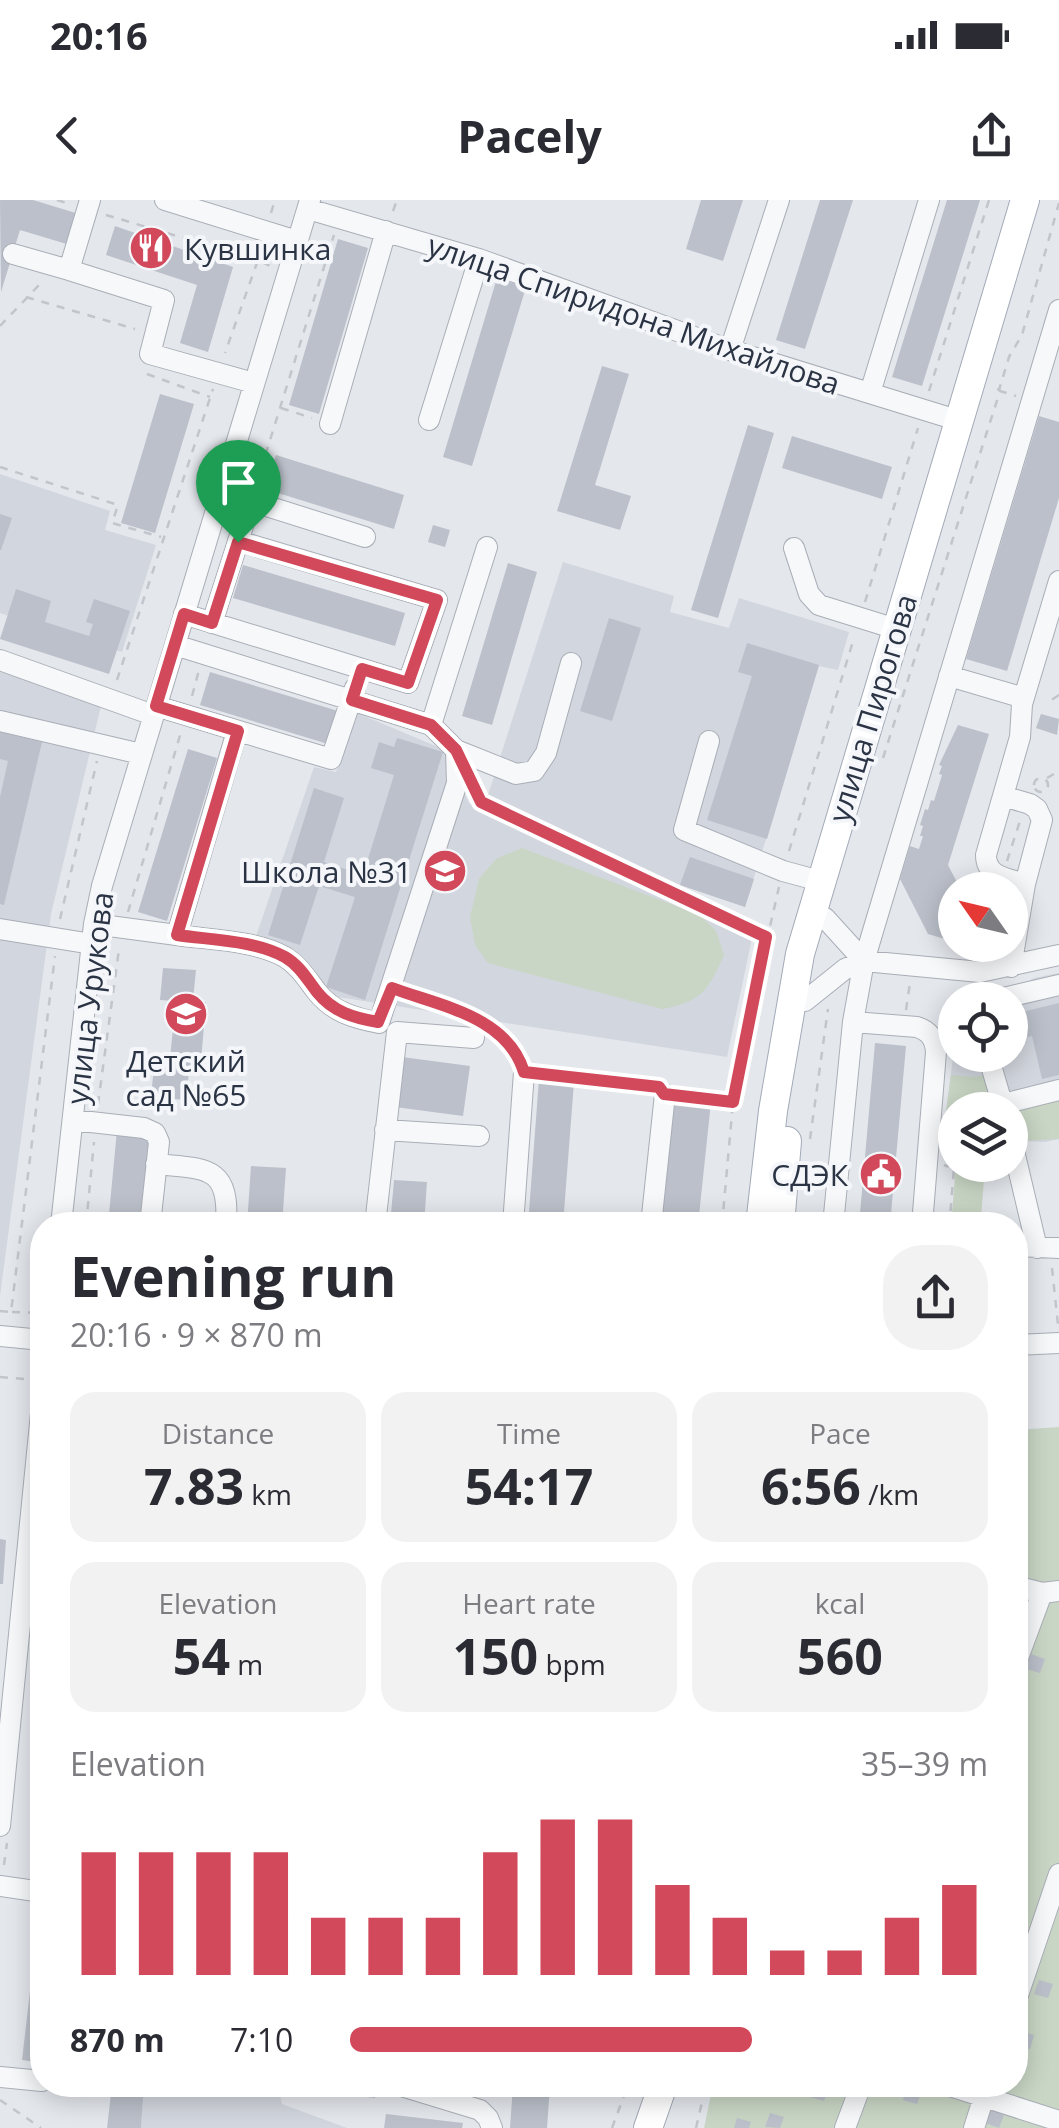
<!DOCTYPE html>
<html lang="en">
<head>
<meta charset="utf-8">
<style>
  body { margin:0; font-family:"Open Sans",sans-serif; background:#f2f2f3; color:#2b2b33; height:100vh; display:flex; flex-direction:column; font-size:38px; white-space:nowrap }
  * { box-sizing:border-box; margin:0 }
  p { font-size:32px; color:#7c7c81 }
  .icon { flex:none; width:55px; height:55px; fill:none; stroke:currentColor; stroke-width:2; stroke-linecap:round; stroke-linejoin:round }
  .map { position:relative; flex:1; overflow:hidden }
  .panel { position:absolute; left:30px; top:1012px; width:998px; height:885px; display:flex; flex-direction:column; background:#fff; border-radius:40px; box-shadow:0 5px 25px #0003 }
  .panel>* { flex:none }
  .needle { width:65px; rotate:304deg }
  .controls { position:absolute; left:938px; top:672px; display:grid; gap:20px }
  .controls a { display:grid; place-items:center; width:90px; height:90px; border-radius:50%; background:#fff; box-shadow:0 5px 25px #0003; font-size:50px }
  .pin { position:absolute; display:grid; place-items:center; width:85px; height:85px; color:#fff; margin:-102px -42px; border-radius:50% 50% 50% 0; rotate:-45deg; box-shadow:0 0 10px #0007 }
  .pin .icon { rotate:45deg }
  .round { display:grid; place-items:center; flex:none; width:105px; height:105px; border-radius:40px; background:#f2f2f3 }
  .head { display:flex; align-items:center; justify-content:space-between; height:170px; padding:0 40px }
  h1 { font-size:55px; font-weight:700; line-height:75px }
  .metrics { display:grid; grid-template-columns:repeat(3,1fr); gap:15px; height:170px; padding:10px 40px }
  .metrics div { display:grid; align-content:center; border-radius:25px; background:#f2f2f3; text-align:center }
  .metrics b { font-size:50px; font-weight:700 }
  .metrics small { font-size:28px; font-weight:400 }
  .metrics p { font-size:28px }
  .chart { height:280px; padding:20px 40px }
  .chart p { display:flex; justify-content:space-between }
  .chart svg { width:100%; height:180px; margin-top:10px; stroke:#d1495b; stroke-width:6 }
  ul { padding:0 40px; list-style:none; font-size:32px }
  li { display:grid; grid-template-columns:160px 120px 1fr; align-items:center; height:75px }
  li i { height:25px; border-radius:12px; background:#d1495b }
  .status { display:flex; justify-content:space-between; align-items:center; height:70px; padding:0 50px; background:#fff; direction:ltr }
  .status svg { height:28px; fill:currentColor }
  header { display:flex; justify-content:space-between; align-items:center; height:130px; padding:0 40px; background:#fff; font-size:45px; font-weight:700 }
  .map>svg:first-child { display:block }
</style>
</head>
<body>
<div class="status"><b>20:16</b><svg viewBox="0 0 49 12"><path d="M0 12V9h3v3zM5 12V6h3v6zM10 12V3h3v9zM15 12V0h3v12zM26 1h20v11H26zM47 4h2v5h-2z"/></svg></div>
<header><svg class="icon" aria-label="back" viewBox="0 0 24 24"><path d="M15 5l-7 7 7 7"/></svg>Pacely<svg class="icon" aria-label="share" viewBox="0 0 24 24"><path d="M12 15V3M7 8l5-5 5 5M5 13v7h14v-7"/></svg></header>
<div class="map">
<svg width="1059" height="1928" viewBox="0 0 1059 1928">
  <rect width="100%" height="100%" fill="#e4e7ec"/>
  <path fill="#d2d6de" d="M0 274 110 311 105 330 156 345 122 452 0 413Z
    M563 362 674 396 670 412 729 428 739 398 849 432 838 470 819 466 745 707 680 685 488 595Z
    M0 472 101 506 51 714 0 1096Z
    M355 512 445 550 469 603 752 738 727 857 331 796 255 739 314 567 336 572Z
    M1059 773V939L1045 942 1023 941 1021 937 1010 939V910H955V935L943 934 955 843V855H1010V800H962L1017 787 1034 778Z
    M144 1885H278L282 1904 347 1928H141Z"/>
  <path fill="#c9d6c5" d="M522 648 700 715 716 731 724 755C708 791 701 802 662 809L488 763 475 745 470 717 479 679 496 659Z
    M951 875 974 877 986 875 994 910H955V935L943 934Z
    M1059 893V939L1023 941 1015 909Z
    M956 965 985 967 981 1017 952 1014Z
    M1059 1227V1928H704L713 1885H1015V1230Z"/>
  <path fill="#bbc0ca" d="M0 0H33L79 14 70 45 20 30 1 92Z
    M701 0H743L723 61 686 49Z
    M820 0H853L805 149 776 140Z
    M947 0H980L922 186 892 177Z
    M115 26 233 67 208 152 180 143 197 85 106 55Z
    M338 39 368 48 319 214 289 205Z
    M497 78 526 87 472 266 443 257Z
    M602 166 629 174 595 285 631 296 620 330 557 311Z
    M160 194 194 204 155 333 121 323Z
    M1039 216 1059 222V298L1007 471 966 459Z
    M748 225 774 233 718 418 691 410Z
    M792 236 892 267 882 299 782 268Z
    M276 255 404 295 394 329 265 289Z
    M0 314 12 318 1 350H0Z
    M433 325 450 330 445 347 428 342Z
    M508 363 537 372 492 525 462 516Z
    M243 365 405 413 395 446 233 398Z
    M16 389 51 401 45 422 89 436 93 424 86 422 94 399 130 411 109 474 0 439Z
    M609 418 641 428 612 521 580 511Z
    M747 443 819 465 767 639 707 620 752 476 738 472Z
    M210 472 338 511 328 544 200 505Z
    M1041 514 1059 519 1057 535 1036 528Z
    M958 525 989 534 948 665 961 690H955V742L928 734 900 679 910 646 919 649 923 636H920L923 626 920 625 925 609 928 610 931 600 934 601 942 575 939 574 942 566 939 565Z
    M0 532 42 542 4 705 0 704V597L8 561 0 559Z
    M397 538 443 552 365 800 326 787 355 697 319 686 300 745 268 735 314 588 344 598 324 662 363 675 394 575 371 568 379 542 394 547Z
    M188 549 217 558 167 721 138 712Z
    M690 657 754 679 745 707 680 685Z
    M163 768 196 770 193 800 206 802 200 873 189 872 186 900 151 897 154 866 169 867 176 801 160 800Z
    M1059 803V875L1042 879 1032 836 1010 841V815Z
    M875 843 906 846 890 1025H859Z
    M402 857 470 866 463 916 395 907Z
    M539 879 574 882 563 1025H528Z
    M674 899 711 902 698 1025H661Z
    M117 930 150 933 142 1025H108Z
    M251 966 286 968 282 1025H247Z
    M394 980 427 982 424 1025H390Z
    M0 1339 6 1340 3 1384H0Z
    M1031 1454 1045 1459 1040 1473 1026 1469Z
    M38 1723 42 1724V1863L22 1860Z
    M1039 1780 1053 1784 1048 1798 1034 1794Z
    M1020 1831 1034 1835 1030 1849 1016 1845Z
    M112 1885H144L141 1928H107Z
    M329 1885H377L375 1898 328 1892Z
    M513 1885H550L547 1928H510Z
    M814 1885 829 1887 824 1901 810 1897Z
    M907 1885 922 1890 917 1904 903 1900Z
    M988 1909 1004 1915 999 1928 983 1922Z
    M770 1913 784 1917 780 1928 765 1927Z
    M386 1914 463 1923 462 1928H384Z
    M737 1918 751 1922 749 1928H734Z"/>
  <g fill="none" stroke-linecap="round" stroke-linejoin="round">
    <g stroke="#a9aeb7" stroke-width="22">
      <path id="minor" d="M165 0 297 41
        M308 9 479 59 730 150 960 221
        M13 54 69 70 90 0
        M69 70 164 100 150 154 254 183
        M730 150 779 0
        M870 193 929 0
        M429 220 479 59
        M330 224 386 31
        M794 348 809 394 819 405 896 429
        M184 414 408 483 437 400 238 341
        M212 423 251 301 365 337
        M175 445 431 525 456 550 457 583 379 823C354 818 333 812 317 792 307 779 299 766 285 757 254 740 211 740 177 735
        M0 460 153 515
        M949 476 1024 498
        M156 506 331 559 355 488
        M0 521 141 554
        M431 525 487 347
        M709 541 684 630 783 671 820 681
        M456 550 516 574 534 571 546 553 571 463
        M1003 596 1030 604 1037 609 1042 620 1025 684 1011 767
        M1025 684C1007 678 986 677 986 655L1020 537 1022 504 1059 381
        M825 718 864 761
        M94 724 177 735 237 531
        M0 729 92 744
        M995 800 1059 785
        M805 801 845 769 864 761 980 772 1059 755
        M853 822 917 827C929 831 935 838 936 852L922 1025
        M988 855 1004 910
        M1003 904 1059 890
        M73 920 144 928 155 933 159 942 150 1025
        M385 930 479 936
        M1010 934 1037 1048
        M156 964C206 969 230 965 226 1025
        M61 1025 94 724 102 686 310 0
        M375 1025 397 832 474 838
        M513 1025 524 872
        M651 1025 665 894
        M833 1025 853 822 864 761 1059 110
        M1015 1046 1059 1048
        M0 1136 42 1140
        M1015 1145 1059 1143
        M1015 1386 1042 1393 1059 1391
        M1015 1466 1042 1393
        M0 1626 42 1203
        M0 1686 42 1692
        M1015 1804 1059 1674
        M0 1877 42 1881
        M78 1885H93
        M398 1885 480 1910 488 1918 492 1928
        M947 1885 1059 1921
        M845 1928 861 1885
        M974 1928 987 1887"/>
    </g>
    <g stroke="#a3abb8" stroke-width="30">
      <path id="major" d="M760 1025 773 911 800 754 1025 0
        M780 1025 787 941
        M648 1928 663 1885"/>
    </g>
    <path stroke="#c2c5cb" stroke-width="2.5" stroke-dasharray="8 8" stroke-linecap="butt" d="M57 0 70 4
      M393 11 397 0
      M271 13 275 0
      M106 15 258 60 225 153
      M260 49 258 60 272 67
      M26 97 135 129
      M0 126 40 84
      M147 174 210 197
      M997 189 999 190 1009 157 1022 135 1059 3
      M929 191 989 0
      M281 208 312 218
      M0 267 118 305 112 323 161 337
      M256 285 334 35
      M865 402 918 228
      M117 480 213 189
      M1059 495 1053 499 1059 505
      M192 496 199 470
      M883 558 1000 191 1016 196
      M1034 585a7 7 0 1 1 14 0a7 7 0 1 1-14 0Z
      M1047 578 1059 571
      M476 590 481 601 765 736
      M789 651 854 438
      M1007 661 1020 621
      M128 712 181 532
      M60 719 97 561
      M410 795 473 818
      M906 810 910 783
      M486 822 518 856
      M544 875 650 886
      M685 896 731 902
      M98 904 119 749
      M810 939 828 809
      M951 1017 1013 1022
      M86 1025 94 942
      M722 1025 735 880 779 687
      M944 1025 950 1017 954 969 944 965
      M1052 1068 1058 1125
      M0 1111 11 1112 55 756
      M12 1112 39 1113
      M0 1177 38 1180
      M4 1665 7 1643
      M0 1900 41 1928
      M612 1928 628 1885
      M696 1928 706 1885"/>
    <use href="#minor" stroke="#f7f8fa" stroke-width="20"/>
    <use href="#major" stroke="#fff" stroke-width="28"/>
  </g>
  <g fill="none" stroke-linecap="round" stroke-linejoin="round">
    <g stroke="#fff" stroke-width="20">
      <path id="route" d="M238 342 437 400 408 483 362 469 352 500 431 525 456 550 481 602 766 737 733 902 664 894 659 887 524 872C507 816 440 806 392 788L378 822C354 818 333 812 317 792 307 779 299 765 285 757 254 740 211 740 177 735L238 531 156 506 184 414 212 423Z"/>
    </g>
    <use href="#route" stroke="#d1495b" stroke-width="12"/>
  </g>
  <defs>
    <g id="restaurant-disc" transform="scale(2.25)"><circle r="9.5" fill="#d1495b" stroke="#f4f6f9"/><path d="M-5-6h1v4h1v-4h1v4h1v-4h1v5L-1.5 .5V6h-2V.5L-5-1ZM5-6V6H3V1.5H1.5Q1.5-4 5-6Z" fill="#fff"/></g>
    <g id="school-disc" transform="scale(2.25)"><circle r="9.5" fill="#d1495b" stroke="#f4f6f9"/><path d="M0-5L7-2L0 1L-7-2ZM-4 1L0 2.5L4 1V4Q0 6-4 4Z" fill="#fff"/></g>
    <g id="civic-disc" transform="scale(2.25)"><circle r="9.5" fill="#d1495b" stroke="#f4f6f9"/><path d="M-.6-6.5H3V-4.5H.6V-3L4-1V1h2V6H-6V1h2V-1L-.6-3ZM-1.2 2.5V6h2.4V2.5Z" fill="#fff"/></g>
  </defs>
  <g fill-rule="evenodd">
    <use href="#restaurant-disc" x="151" y="48"/>
    <use href="#school-disc" x="445" y="671"/>
    <use href="#school-disc" x="186" y="814"/>
    <use href="#civic-disc" x="881" y="974"/>
  </g>
  <g text-anchor="middle" dominant-baseline="central" stroke-width="8" stroke-linejoin="round" paint-order="stroke">
    <g font-size="30" fill="#2b3445" stroke="#f4f6f9" text-anchor="end">
      <text x="184" y="48" text-anchor="start">Кувшинка</text>
      <text x="412" y="671">Школа №31</text>
      <text x="186" y="860" text-anchor="middle">Детский<tspan x="186" dy="34">сад №65</tspan></text>
      <text x="848" y="974">СДЭК</text>
    </g>
    <g font-size="30" fill="#2b3445" stroke="#f4f6f9">
      <text transform="translate(634 114) rotate(19)">улица Спиридона Михайлова</text>
      <text transform="translate(872 508) rotate(-73)">улица Пирогова</text>
      <text transform="translate(89 798) rotate(-83)">улица Урукова</text>
    </g>
  </g>
</svg>
<div class="controls">
<a><svg class="needle" viewBox="-14 -14 28 28"><path d="M0-13l5 13h-10z" fill="#e53935"/><path d="M0 13l5-13h-10z" fill="#7c7c81"/></svg></a>
<a><svg class="icon" aria-label="locate" viewBox="0 0 24 24"><circle cx="12" cy="12" r="6"/><path d="M12 2v4M12 18v4M2 12h4M18 12h4"/></svg></a>
<a><svg class="icon" aria-label="layers" viewBox="0 0 24 24"><path d="M12 4l9 5-9 5-9-5zM3 14l9 5 9-5"/></svg></a>
</div>
<div class="pin" style="left:238px;top:342px;background:#1e9e55"><svg class="icon" aria-label="arrive" viewBox="0 0 24 24"><path d="M6 21V4h12l-3 4 3 4H6"/></svg></div>
<section class="panel">
<div class="head"><div><h1>Evening run</h1><p>20:16 · 9 × 870 m</p></div><a class="round"><svg class="icon" aria-label="share" viewBox="0 0 24 24"><path d="M12 15V3M7 8l5-5 5 5M5 13v7h14v-7"/></svg></a></div>
<div class="metrics">
<div><p>Distance</p><b>7.83<small> km</small></b></div>
<div><p>Time</p><b>54:17</b></div>
<div><p>Pace</p><b>6:56<small> /km</small></b></div>
</div>
<div class="metrics">
<div><p>Elevation</p><b>54<small> m</small></b></div>
<div><p>Heart rate</p><b>150<small> bpm</small></b></div>
<div><p>kcal</p><b>560</b></div>
</div>
<div class="chart"><p><span>Elevation</span>35–39 m</p>
<svg viewBox="0 0 160 44" preserveAspectRatio="none"><path d="M5 44V14M15 44V14M25 44V14M35 44V14M45 44V30M55 44V30M65 44V30M75 44V14M85 44V6M95 44V6M105 44V22M115 44V30M125 44V38M135 44V38M145 44V30M155 44V22"/></svg>
</div>
<ul>
<li><b>870 m</b>7:10<i style="width:63%"></i></li>
</ul>
</section>
</div>
</body>
</html>
